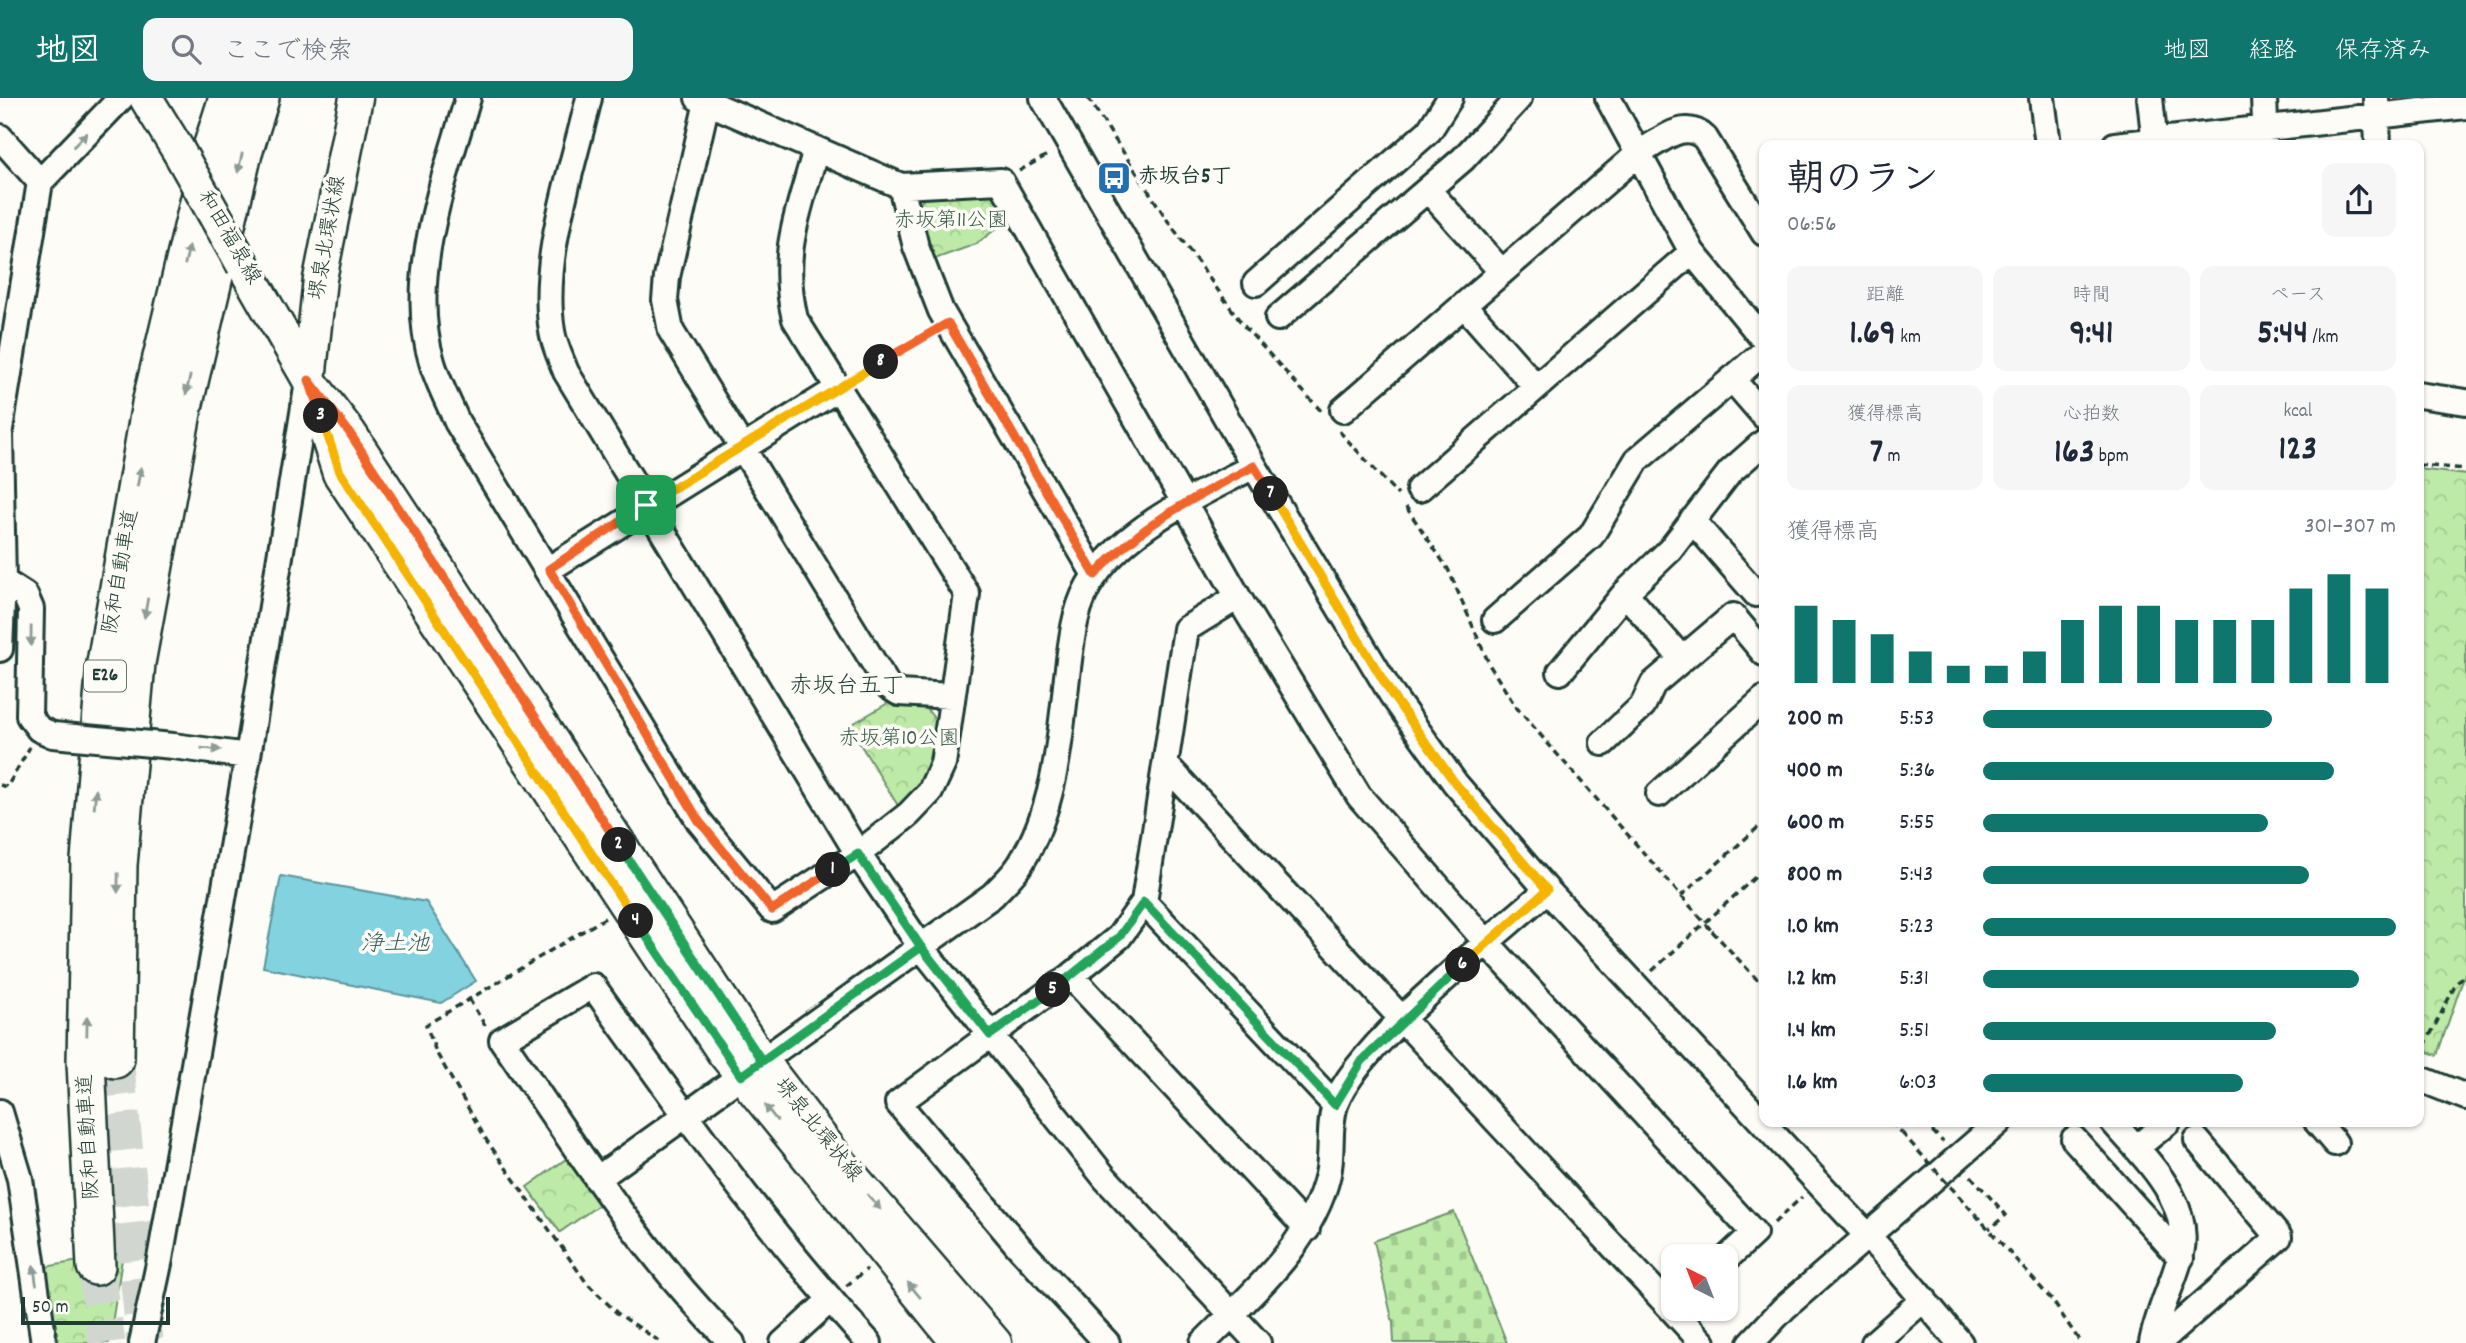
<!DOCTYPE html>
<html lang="ja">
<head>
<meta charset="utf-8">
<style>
  body { margin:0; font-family:Dekko,"Klee One",sans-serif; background:#f6f6f7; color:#1f2937; height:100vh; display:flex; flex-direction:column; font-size:26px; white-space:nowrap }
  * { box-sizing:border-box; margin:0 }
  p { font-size:23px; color:#747a83 }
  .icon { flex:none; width:38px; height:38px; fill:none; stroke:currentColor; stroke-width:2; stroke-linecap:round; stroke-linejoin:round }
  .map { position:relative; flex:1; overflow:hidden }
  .details { position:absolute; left:1759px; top:42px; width:665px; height:987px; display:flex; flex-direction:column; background:#fff; border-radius:14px; box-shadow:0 2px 5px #0004 }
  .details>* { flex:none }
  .needle { width:46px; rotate:318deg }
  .buttons { position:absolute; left:1661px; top:1146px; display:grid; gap:14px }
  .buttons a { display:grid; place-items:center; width:77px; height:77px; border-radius:14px; background:#fff; box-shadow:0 2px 5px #0004; font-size:35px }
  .scale { position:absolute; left:21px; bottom:18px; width:149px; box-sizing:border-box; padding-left:7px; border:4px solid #1f3d34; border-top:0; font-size:19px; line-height:24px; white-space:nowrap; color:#1f3d34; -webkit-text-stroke:5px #fdfcf7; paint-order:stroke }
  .pin { position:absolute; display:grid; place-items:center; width:60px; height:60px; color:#fff; margin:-30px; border-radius:14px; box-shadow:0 4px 10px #0006 }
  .km { position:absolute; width:35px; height:35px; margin:-18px; border-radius:50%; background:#222; color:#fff; font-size:19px; line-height:35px; text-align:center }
  .round { display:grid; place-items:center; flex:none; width:74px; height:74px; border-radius:14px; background:#f6f6f7 }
  .head { display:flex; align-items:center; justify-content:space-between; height:119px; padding:0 28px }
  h1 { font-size:38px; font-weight:700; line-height:52px }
  .metrics { display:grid; grid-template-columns:repeat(3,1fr); gap:10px; height:119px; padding:7px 28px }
  .metrics div { display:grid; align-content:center; border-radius:14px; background:#f6f6f7; text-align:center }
  .metrics b { font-size:35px; font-weight:700 }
  .metrics small { font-size:19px; font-weight:400 }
  .metrics p { font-size:19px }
  .chart { height:196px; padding:14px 28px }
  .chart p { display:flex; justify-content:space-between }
  .chart svg { width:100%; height:126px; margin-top:7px; stroke:#0f766e; stroke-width:6 }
  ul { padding:0 28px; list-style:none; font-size:23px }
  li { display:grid; grid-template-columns:112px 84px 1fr; align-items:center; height:52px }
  li i { height:18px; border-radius:9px; background:#0f766e }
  header { display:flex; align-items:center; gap:42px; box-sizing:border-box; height:98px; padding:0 35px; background:#0f766e; color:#fff }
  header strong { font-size:33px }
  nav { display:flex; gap:38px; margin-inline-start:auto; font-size:24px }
  .search { width:490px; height:63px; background:#f6f6f7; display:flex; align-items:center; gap:18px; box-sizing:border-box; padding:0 24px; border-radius:14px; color:#747a83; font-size:26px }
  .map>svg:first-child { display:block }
</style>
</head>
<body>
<header>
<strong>地図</strong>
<div class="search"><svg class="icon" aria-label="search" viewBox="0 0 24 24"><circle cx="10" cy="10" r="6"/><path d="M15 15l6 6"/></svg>ここで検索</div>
<nav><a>地図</a><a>経路</a><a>保存済み</a></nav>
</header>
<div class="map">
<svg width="2466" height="1245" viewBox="0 0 2466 1245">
  <defs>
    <pattern id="cemetery-stones" width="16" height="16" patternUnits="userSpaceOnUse" patternTransform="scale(1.75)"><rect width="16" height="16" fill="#beeaa7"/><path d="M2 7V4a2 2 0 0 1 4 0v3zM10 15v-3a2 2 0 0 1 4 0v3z" fill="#a3ca90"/></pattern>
    <pattern id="park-crowns" width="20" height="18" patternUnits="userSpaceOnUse" patternTransform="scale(1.75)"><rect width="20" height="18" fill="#beeaa7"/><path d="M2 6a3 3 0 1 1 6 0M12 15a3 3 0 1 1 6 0" fill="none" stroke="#a3ca90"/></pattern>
  </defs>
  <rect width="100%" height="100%" fill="#fdfcf7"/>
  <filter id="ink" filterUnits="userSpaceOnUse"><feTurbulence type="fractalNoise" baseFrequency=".0143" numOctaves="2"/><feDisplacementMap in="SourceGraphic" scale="14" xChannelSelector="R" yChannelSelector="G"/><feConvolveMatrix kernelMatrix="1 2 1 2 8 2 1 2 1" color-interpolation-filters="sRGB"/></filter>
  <g filter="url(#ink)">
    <path fill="url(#cemetery-stones)" stroke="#6e946e" stroke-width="2" d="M1454 1114 1507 1245H1394L1393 1225 1374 1143Z"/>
    <path fill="url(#park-crowns)" stroke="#6e946e" stroke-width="2" d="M987 95 996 100 1009 121 976 146 932 162 917 110 925 98Z
      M2418 371 2466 377V873L2437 957 2418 951Z
      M888 605 926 610 937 624C931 658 925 686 900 711L849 628Z
      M566 1061 600 1106 560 1134 527 1089Z
      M123 1155 109 1245H44L34 1171Z"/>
    <path fill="#82d2df" stroke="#5a969b" stroke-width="2" d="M281 778 426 804 476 883 441 905 263 869Z"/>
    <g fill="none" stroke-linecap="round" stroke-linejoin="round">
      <path stroke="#d1d6d0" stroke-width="37" stroke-dasharray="37 18" stroke-linecap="butt" d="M115 961 145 1242
        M96 1168 107 1245"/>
      <g stroke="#1f3d34" stroke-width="30">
        <path id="minor" d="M468 0C445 80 406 180 432 264 438 285 449 305 457 324L699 723 772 812 858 756 909 716 930 694 943 666 967 496 795 221C779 154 799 114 816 51
          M589 0C573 70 540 161 552 233 554 247 561 261 566 274L858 756 921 849 1105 1080 1258 1245
          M698 0 901 88 1001 83 1238 499 1359 698 1487 845 1754 1135 1726 1161
          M1043 0 1254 368 1392 597 1455 685 1547 792 1889 1161 1960 1245
          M1608 0 1692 154 1764 242
          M2042 0 2048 47
          M2150 0 2155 47
          M2264 0 2266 45
          M2376 0 2378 47
          M707 4 667 179 665 202 671 233 888 588 899 595 951 598
          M0 39 40 84
          M2115 47 2466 8
          M901 88 916 149 941 213 1095 477
          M1428 92 1502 174
          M1256 185 1429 33 1450 0
          M1464 207 1536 289
          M1278 220 1463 61 1519 0
          M1732 281 1764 318
          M2418 297 2466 304
          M1343 312 1639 55C1661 43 1684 20 1705 40L1764 135
          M0 331 40 84 121 0
          M0 336 3 483 0 551
          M1419 391 1692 154
          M1692 422 1756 496
          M549 471 839 290
          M3 483 25 497 31 511 29 618 39 631 53 637
          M1625 495 1682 561
          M1495 522 1591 438 1637 362 1764 254
          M1560 574 1625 495 1670 452 1730 374 1764 344
          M1603 645 1643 607 1653 586 1733 518 1764 555
          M173 648 248 658
          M1167 668 1703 1245
          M1659 696 1764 601
          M1144 804 1335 1007
          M1071 878 1307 1131
          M2418 980 2466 999
          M0 1014 20 1081 44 1245
          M2113 1024C2146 1062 2197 1107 2179 1163 2171 1190 2157 1217 2152 1245
          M2317 1024 2335 1045
          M2074 1041 2181 1160
          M2136 1050 2168 1024
          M597 1081 993 797C1002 787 1014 777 1021 765 1057 706 1060 637 1068 570 1072 538 1075 506 1094 479 1131 426 1199 397 1254 368
          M142 1245 160 1161 248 658 308 284
          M732 1245C642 1155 574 1047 502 942L593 888C680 1011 768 1134 869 1245
          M783 1245 830 1202
          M1107 1245 1019 1149 898 1005 1071 878 1119 839 1144 804 1186 531 1238 499
          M1203 1245C1251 1196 1312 1146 1328 1076 1333 1054 1328 1028 1335 1007 1355 948 1497 837 1547 792
          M1751 1245 1784 1210 1999 1024
          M1874 1245 1924 1201
          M2158 1245 2279 1139 2197 1042"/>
      </g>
      <g stroke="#1f3d34" stroke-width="37">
        <path id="major" d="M146 0 178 52
          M356 0 320 181 309 282 339 375 723 954 958 1245
          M243 167 309 282 349 334 762 963 838 1062 995 1245"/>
      </g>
      <g stroke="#1f3d34" stroke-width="42">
        <path id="highway" d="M115 961 118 767 136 565 183 309 243 55 260 0
          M96 1168 86 964 90 762 106 565 151 306 212 50 228 0"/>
      </g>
      <path stroke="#1f3d34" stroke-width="3.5" stroke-dasharray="7 5" stroke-linecap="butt" d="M1088 0 1168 123 1243 227 1322 314
        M1019 73 1049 56
        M856 279 931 235
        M1339 333 1398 397
        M2418 367 2466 371
        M1406 409 1448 471 1490 568 1516 609 1698 817
        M0 687 7 689 30 649
        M1681 798 1764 724
        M605 820 426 927 436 954 487 1043 586 1184 617 1215 662 1245
        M1712 833 1764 889
        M1652 873 1764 771
        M469 901 486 929
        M2419 959 2456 886 2466 875
        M1891 1024 1902 1035
        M1924 1024 1943 1044
        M1971 1078 2006 1117 1989 1131
        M1975 1116 2052 1202 2081 1245
        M1774 1125 1802 1099
        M846 1188 867 1171"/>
      <use href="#minor" stroke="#fdfcf7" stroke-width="24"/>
      <use href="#major" stroke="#fdfcf7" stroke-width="32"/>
      <use href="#highway" stroke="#fdfcf7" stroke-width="37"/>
      <g stroke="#1f3d34" stroke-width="30" stroke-linecap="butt">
        <path id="minor-bridge" d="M53 637 173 648"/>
      </g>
      <g stroke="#1f3d34" stroke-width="37" stroke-linecap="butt">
        <path id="major-bridge" d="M178 52 243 167"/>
      </g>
      <path stroke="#1f3d34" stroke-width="3.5" stroke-dasharray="7 5" stroke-linecap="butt" d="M1698 817 1712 833
        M1902 1035 1975 1116"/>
      <use href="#minor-bridge" stroke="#fdfcf7" stroke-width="24"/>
      <use href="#major-bridge" stroke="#fdfcf7" stroke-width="32"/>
    </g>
    <defs><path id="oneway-solid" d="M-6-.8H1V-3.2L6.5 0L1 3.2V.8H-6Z" transform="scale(1.75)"/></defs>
    <g fill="#8e9c96">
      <use href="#oneway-solid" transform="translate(80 42) rotate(-46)"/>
      <use href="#oneway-solid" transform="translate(240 65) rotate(103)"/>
      <use href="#oneway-solid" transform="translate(187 157) rotate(-77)"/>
      <use href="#oneway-solid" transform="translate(188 287) rotate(103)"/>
      <use href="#oneway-solid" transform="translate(139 379) rotate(-80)"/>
      <use href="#oneway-solid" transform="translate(146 510) rotate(100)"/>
      <use href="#oneway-solid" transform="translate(31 538) rotate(91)"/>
      <use href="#oneway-solid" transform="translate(211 651) rotate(5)"/>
      <use href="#oneway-solid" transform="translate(95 701) rotate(-85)"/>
      <use href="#oneway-solid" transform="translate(118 785) rotate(91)"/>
      <use href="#oneway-solid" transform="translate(87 928) rotate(-89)"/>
      <use href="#oneway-solid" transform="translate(771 1015) rotate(-128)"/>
      <use href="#oneway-solid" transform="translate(874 1104) rotate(49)"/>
      <use href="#oneway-solid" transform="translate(35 1177) rotate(-98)"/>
      <use href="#oneway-solid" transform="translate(914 1192) rotate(-130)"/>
    </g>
  </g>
  <g fill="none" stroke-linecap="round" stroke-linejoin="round" filter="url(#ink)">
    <g stroke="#fff" stroke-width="14">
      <path id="split-1" d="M646 407 549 471 699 723 772 812 833 772"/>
    </g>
    <g stroke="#fff" stroke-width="14">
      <path id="split-2" d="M619 747 762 963 921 849 858 756 833 772"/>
    </g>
    <g stroke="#fff" stroke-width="14">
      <path id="split-3" d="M321 318 309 282 349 334 619 747"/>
    </g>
    <g stroke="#fff" stroke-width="14">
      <path id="split-4" d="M321 318 340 374 636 823"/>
    </g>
    <g stroke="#fff" stroke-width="14">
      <path id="split-5" d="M636 823 741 978 921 849 990 937 1053 892"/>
    </g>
    <g stroke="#fff" stroke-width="14">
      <path id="split-6" d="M1053 892 1119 839 1144 804 1335 1007 1362 963 1463 867"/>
    </g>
    <g stroke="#fff" stroke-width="14">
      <path id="split-7" d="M1271 396 1392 597 1455 685 1547 792 1463 867"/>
    </g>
    <g stroke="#fff" stroke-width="14">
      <path id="split-8" d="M881 264 948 225 1095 477C1140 426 1195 399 1254 368L1271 396"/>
    </g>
    <g stroke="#fff" stroke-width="14">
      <path id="split-9" d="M646 407 881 264"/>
    </g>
    <use href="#split-1" stroke="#f0652b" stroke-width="9"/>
    <use href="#split-2" stroke="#22a559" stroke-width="9"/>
    <use href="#split-3" stroke="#f0652b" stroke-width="9"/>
    <use href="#split-4" stroke="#f5b400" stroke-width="9"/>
    <use href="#split-5" stroke="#22a559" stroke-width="9"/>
    <use href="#split-6" stroke="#22a559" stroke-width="9"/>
    <use href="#split-7" stroke="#f5b400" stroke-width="9"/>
    <use href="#split-8" stroke="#f0652b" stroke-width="9"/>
    <use href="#split-9" stroke="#f5b400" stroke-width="9"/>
  </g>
  <defs>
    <g id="bus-square" transform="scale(1.75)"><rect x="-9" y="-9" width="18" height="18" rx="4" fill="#1f6fb2" stroke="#fdfcf7"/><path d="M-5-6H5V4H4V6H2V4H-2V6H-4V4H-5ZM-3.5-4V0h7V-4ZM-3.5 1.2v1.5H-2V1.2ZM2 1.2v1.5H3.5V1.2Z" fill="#fff"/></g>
  </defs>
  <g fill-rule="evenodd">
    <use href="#bus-square" x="1114" y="80"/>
  </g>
  <g text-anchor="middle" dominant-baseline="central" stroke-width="7" stroke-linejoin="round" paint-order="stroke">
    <rect fill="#fdfcf7" stroke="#62766e" stroke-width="2" x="84" y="562.5" width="42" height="31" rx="5"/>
    <g font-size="19" font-weight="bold" fill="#1f3d34">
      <text x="105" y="578">E26</text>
    </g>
    <g font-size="21" font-weight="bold" fill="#1f3d34" stroke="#fdfcf7" text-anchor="start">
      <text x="1138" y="80">赤坂台5丁</text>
    </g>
    <g font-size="21" fill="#3f604b" stroke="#fdfcf7">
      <text x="951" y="124">赤坂第11公園</text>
      <text x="899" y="642">赤坂第10公園</text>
    </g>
    <g font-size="21" fill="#1f3d34" stroke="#fdfcf7">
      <text transform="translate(228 140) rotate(60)">和田福泉線</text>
      <text transform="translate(329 140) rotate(-80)">堺泉北環状線</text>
      <text transform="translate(122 474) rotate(-80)">阪和自動車道</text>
      <text transform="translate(817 1033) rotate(51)">堺泉北環状線</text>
      <text transform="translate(90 1039) rotate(-93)">阪和自動車道</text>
    </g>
    <g font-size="23" fill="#1f3d34" stroke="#fdfcf7">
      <text x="847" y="589">赤坂台五丁</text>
    </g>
    <g font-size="23" font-style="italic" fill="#38625f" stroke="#fdfcf7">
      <text x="395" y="847">浄土池</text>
    </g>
  </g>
</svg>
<div class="buttons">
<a><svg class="needle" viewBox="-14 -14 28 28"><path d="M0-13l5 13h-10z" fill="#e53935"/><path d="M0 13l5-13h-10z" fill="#747a83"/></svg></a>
</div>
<div class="scale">50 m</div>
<div class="pin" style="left:646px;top:407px;background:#1e9e55"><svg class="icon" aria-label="arrive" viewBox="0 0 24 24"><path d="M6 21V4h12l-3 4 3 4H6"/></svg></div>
<b class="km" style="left:833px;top:772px">1</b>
<b class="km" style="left:619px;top:747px">2</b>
<b class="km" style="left:321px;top:318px">3</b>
<b class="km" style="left:636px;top:823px">4</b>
<b class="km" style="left:1053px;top:892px">5</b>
<b class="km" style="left:1463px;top:867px">6</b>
<b class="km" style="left:1271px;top:396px">7</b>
<b class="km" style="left:881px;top:264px">8</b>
<section class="details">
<div class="head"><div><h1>朝のラン</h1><p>06:56</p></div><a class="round"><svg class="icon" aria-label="share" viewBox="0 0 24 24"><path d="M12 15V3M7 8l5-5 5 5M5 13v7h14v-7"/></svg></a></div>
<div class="metrics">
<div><p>距離</p><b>1.69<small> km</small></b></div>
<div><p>時間</p><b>9:41</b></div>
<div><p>ペース</p><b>5:44<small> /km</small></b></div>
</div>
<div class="metrics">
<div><p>獲得標高</p><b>7<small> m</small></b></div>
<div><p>心拍数</p><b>163<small> bpm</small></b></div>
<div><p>kcal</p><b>123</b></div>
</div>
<div class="chart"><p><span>獲得標高</span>301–307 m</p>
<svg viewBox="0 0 160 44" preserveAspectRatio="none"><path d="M5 44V17M15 44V22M25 44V27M35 44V33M45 44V38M55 44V38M65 44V33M75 44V22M85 44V17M95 44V17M105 44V22M115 44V22M125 44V22M135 44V11M145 44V6M155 44V11"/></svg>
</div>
<ul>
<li><b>200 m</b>5:53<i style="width:70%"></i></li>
<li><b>400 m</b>5:36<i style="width:85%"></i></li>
<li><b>600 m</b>5:55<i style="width:69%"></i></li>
<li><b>800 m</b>5:43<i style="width:79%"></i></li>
<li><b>1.0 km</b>5:23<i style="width:100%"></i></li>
<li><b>1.2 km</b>5:31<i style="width:91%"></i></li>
<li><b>1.4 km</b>5:51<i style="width:71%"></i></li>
<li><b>1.6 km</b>6:03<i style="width:63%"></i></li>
</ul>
</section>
</div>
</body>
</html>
